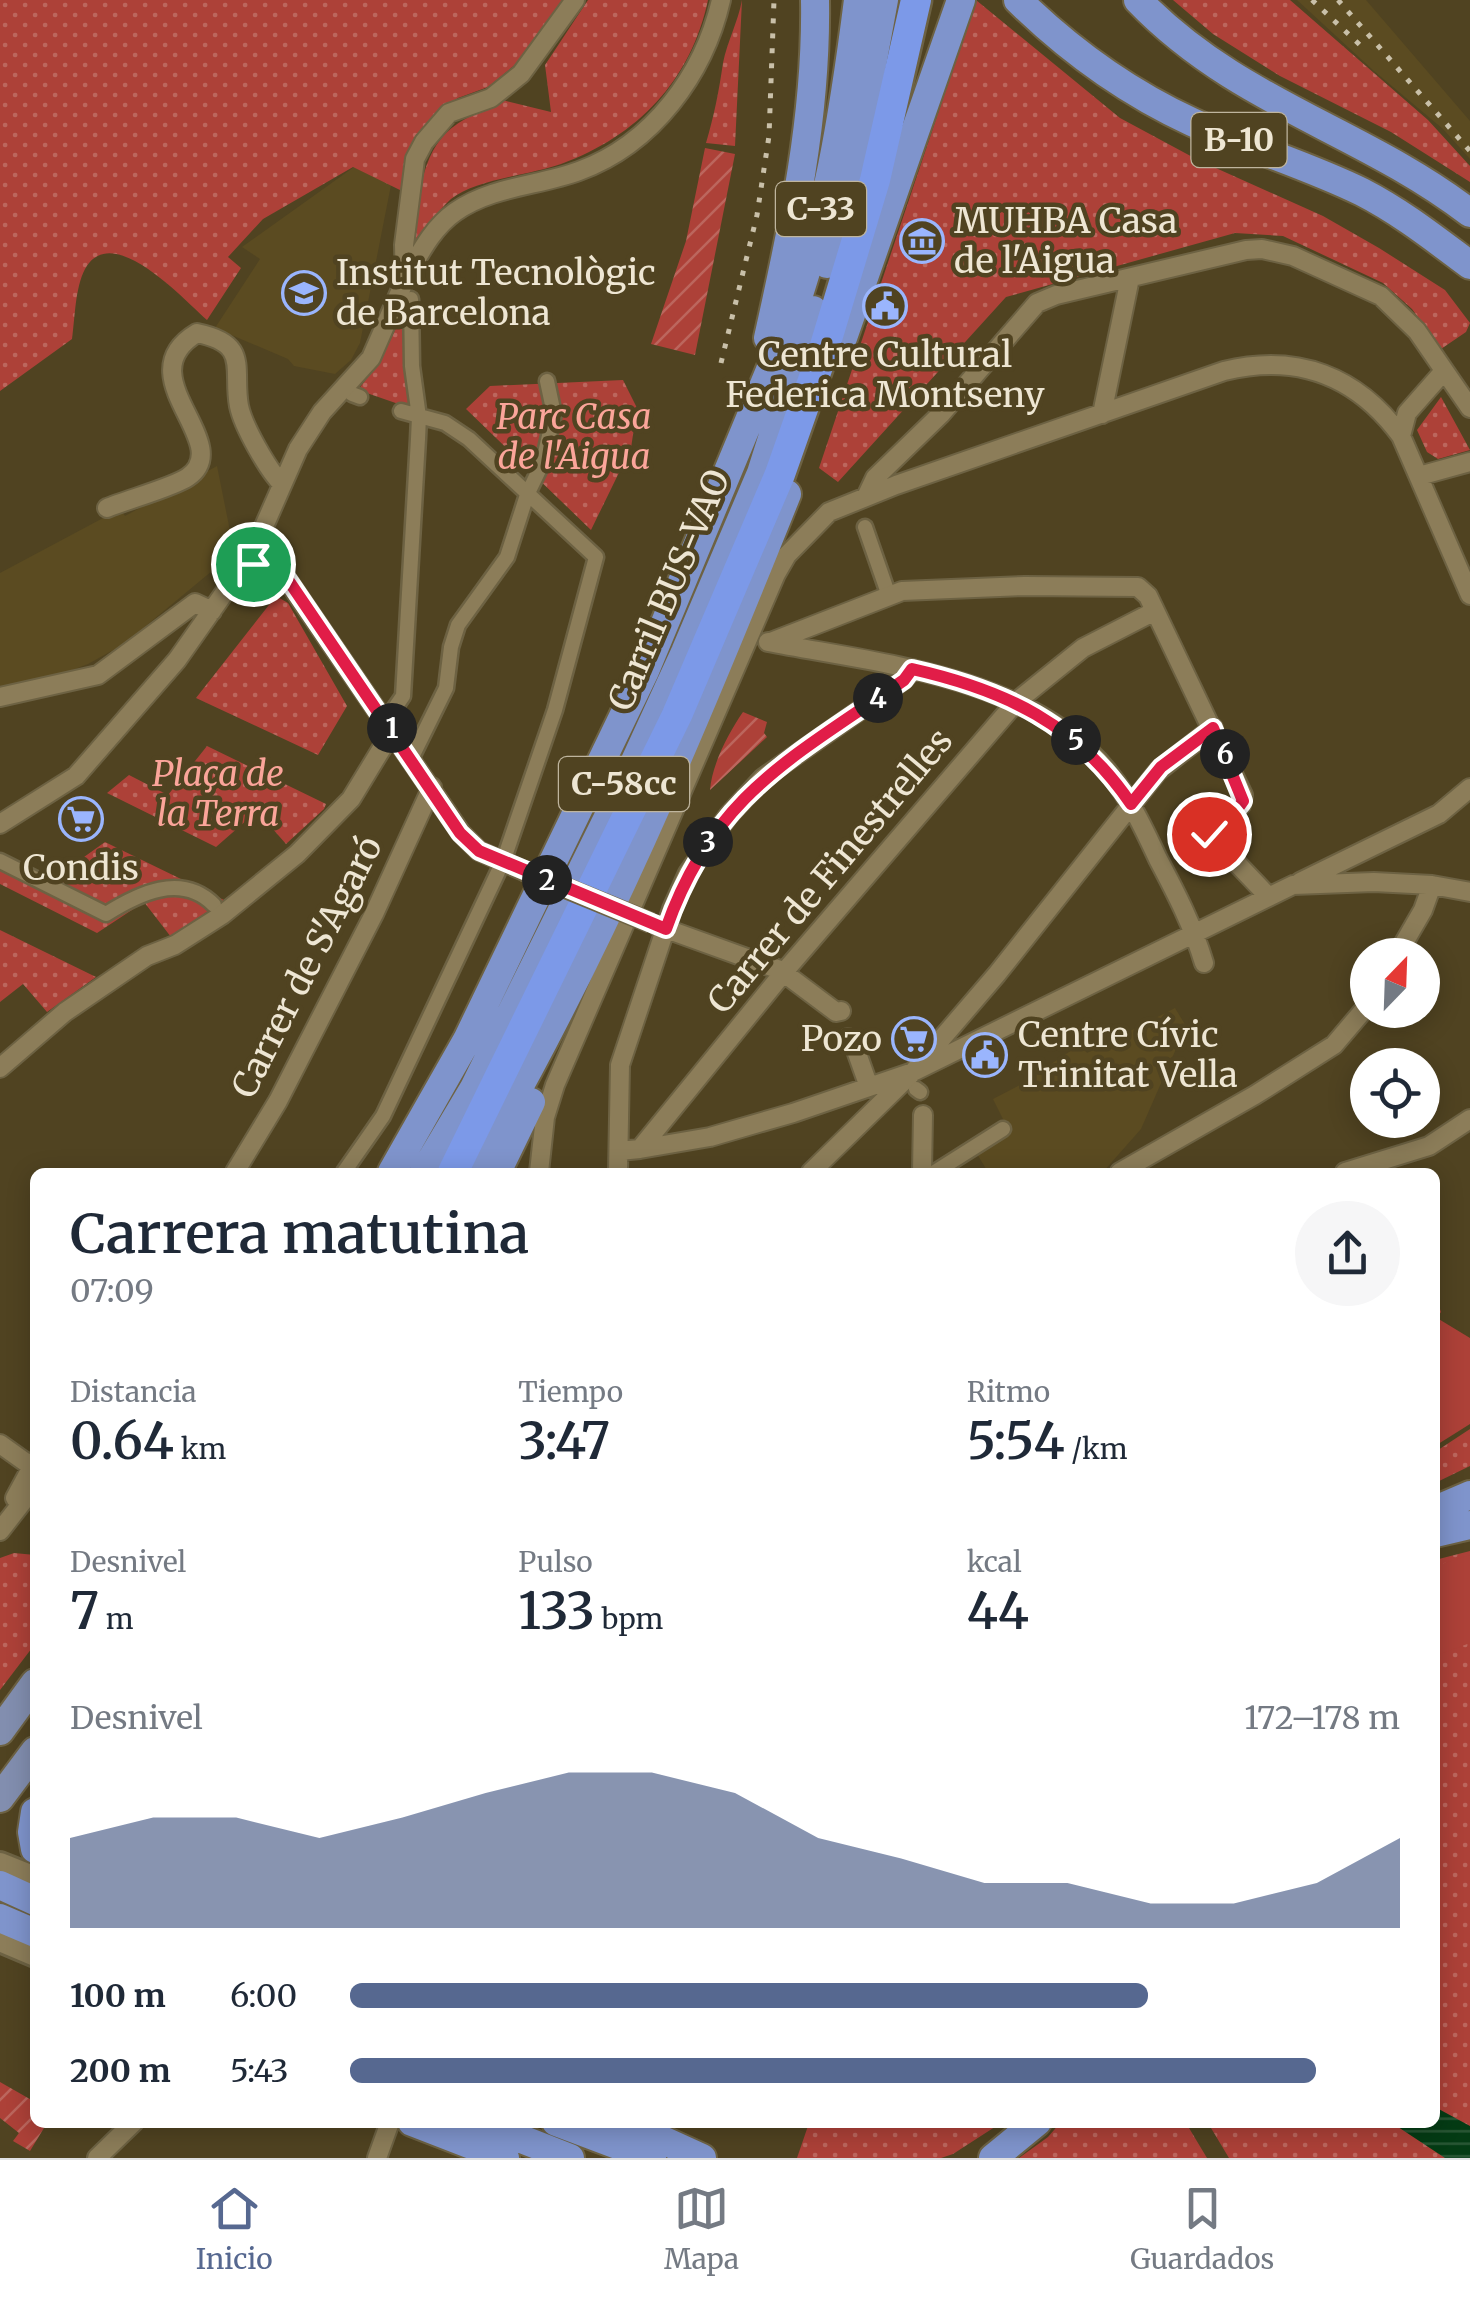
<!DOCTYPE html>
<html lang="es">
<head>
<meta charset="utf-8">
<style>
  body { margin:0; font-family:Merriweather,serif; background:#f6f6f7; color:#1f2937; height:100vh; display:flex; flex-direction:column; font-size:38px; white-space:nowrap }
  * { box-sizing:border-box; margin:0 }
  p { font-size:32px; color:#747a83 }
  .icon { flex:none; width:55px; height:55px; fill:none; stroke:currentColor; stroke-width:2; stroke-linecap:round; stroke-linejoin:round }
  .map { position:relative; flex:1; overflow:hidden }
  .sheet { position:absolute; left:30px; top:1168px; width:1410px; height:960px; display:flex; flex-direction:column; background:#fff; border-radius:15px; box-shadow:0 5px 25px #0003 }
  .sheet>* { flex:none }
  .needle { width:65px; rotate:23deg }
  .buttons { position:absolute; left:1350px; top:938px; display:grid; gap:20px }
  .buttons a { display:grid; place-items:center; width:90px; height:90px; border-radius:50%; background:#fff; box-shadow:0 5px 25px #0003; font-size:50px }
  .pin { position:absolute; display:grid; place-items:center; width:85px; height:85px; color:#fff; margin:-42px; border:5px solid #fff; border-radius:50%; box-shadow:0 2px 10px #0007 }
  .km { position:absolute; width:50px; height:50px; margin:-25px; border-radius:50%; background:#222; color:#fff; font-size:28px; line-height:50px; text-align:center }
  .round { display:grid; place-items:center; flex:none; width:105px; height:105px; border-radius:52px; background:#f6f6f7 }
  .head { display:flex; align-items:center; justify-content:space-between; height:170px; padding:0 40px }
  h1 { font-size:55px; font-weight:600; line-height:75px }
  .stats { display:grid; grid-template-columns:repeat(3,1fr); gap:15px; height:170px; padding:10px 40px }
  .stats div { display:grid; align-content:center }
  .stats b { font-size:50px; font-weight:600 }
  .stats small { font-size:28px; font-weight:400 }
  .stats p { font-size:28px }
  .chart { height:280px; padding:20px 40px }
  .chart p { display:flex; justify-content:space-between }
  .chart svg { width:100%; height:180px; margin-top:10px; fill:#566890; opacity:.7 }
  ul { padding:0 40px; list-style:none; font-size:32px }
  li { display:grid; grid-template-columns:160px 120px 1fr; align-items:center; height:75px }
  li i { height:25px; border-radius:12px; background:#566890 }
  .dock { display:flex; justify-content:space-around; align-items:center; height:140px; border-top:2px solid #e0e1e3; background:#fff; font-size:28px; color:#747a83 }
  .dock a { display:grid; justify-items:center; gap:5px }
  .dock .selected { color:#566890 }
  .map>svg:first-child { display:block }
</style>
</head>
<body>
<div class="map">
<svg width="1470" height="2158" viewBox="0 0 1470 2158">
  <defs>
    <pattern id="grass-dots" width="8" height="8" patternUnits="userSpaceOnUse" patternTransform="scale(2.5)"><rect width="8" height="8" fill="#ad4138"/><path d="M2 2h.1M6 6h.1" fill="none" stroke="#bc665d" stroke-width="1.8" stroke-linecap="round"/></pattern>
    <pattern id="garden-furrows" width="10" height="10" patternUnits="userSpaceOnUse" patternTransform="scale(2.5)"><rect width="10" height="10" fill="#ad4138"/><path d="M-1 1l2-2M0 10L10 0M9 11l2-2" fill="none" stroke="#bc665d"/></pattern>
    <pattern id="water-rules" width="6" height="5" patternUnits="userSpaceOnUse" patternTransform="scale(2.5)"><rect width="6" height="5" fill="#043b14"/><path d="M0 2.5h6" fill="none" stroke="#295735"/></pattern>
  </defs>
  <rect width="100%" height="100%" fill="#504321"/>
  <path fill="#5b4b21" d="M1297 0H1366L1470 121V159L1443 129 1374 71Z
    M354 167 391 185 360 343 351 360 335 374 294 366 288 359 215 328 260 259 242 247Z
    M217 466 231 536 212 571 124 644 88 664 41 682 0 689V573L120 509 125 516Z
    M1175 1008 1186 1026 1141 1129 1103 1172H988L977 1154 1010 1133 993 1099 1018 1086 1081 1044 1087 1053Z"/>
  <path fill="url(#grass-dots)" d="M0 0H565L533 50 488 87 458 98 437 113 416 135 402 191 353 167 263 219 228 257 241 268 207 320C184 300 112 220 85 269 75 288 75 318 72 339L0 391Z
    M588 0H708C691 80 638 136 561 164 531 175 475 179 451 199 436 212 425 233 412 248 418 210 418 161 446 133 460 119 484 110 502 100L551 112 545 65Z
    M742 0 735 146 706 143C714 116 719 91 723 63 727 42 738 22 742 0Z
    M976 0 1120 118 1198 160 1323 216 1379 248 1445 290 1470 323 1466 332 1441 349 1412 309 1383 283 1283 236 1235 233 1006 297 838 482 819 468Z
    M1173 0H1290L1428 120 1470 166V182L1391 132 1280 76 1213 34Z
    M402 315 413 409 358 390 382 358Z
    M623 380 637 408 631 448 591 530 466 409 490 386Z
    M1441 397 1470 450 1438 459 1427 452 1417 430Z
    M276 596 288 603 347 706 318 755 196 698Z
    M207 746 326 804 324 809 286 844 257 811 216 847 107 793 129 775 168 795Z
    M105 842 224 900 171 937 144 902 97 933 0 884V858L49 882Z
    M0 930 96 977 47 1012 23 984 0 1002Z
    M1470 1429V1466L1435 1483V1452Z
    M1470 1551V2158H1229L1208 2123 1435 2122V1560Z
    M14 1553 35 1555V1644L0 1690V1558Z
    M809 2123V2122L1001 2123 953 2154 941 2158H797Z
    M1060 2123H1186L1207 2158H1019L1048 2137Z"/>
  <path fill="url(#garden-furrows)" d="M705 148 735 154 695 355 651 344 686 241Z
    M743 712 767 722 764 733 767 737 710 790C712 764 729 732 743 712Z
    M0 2082 35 2102V2122L47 2123 30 2151 13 2141 19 2133 0 2118Z"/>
  <path fill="#ad4138" d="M1435 1295 1441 1312 1437 1318 1470 1338V1424L1435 1446Z
    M1470 1555V1643L1435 1656V1566Z"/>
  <path fill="url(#water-rules)" d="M1435 2107 1470 2126V2158H1445L1392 2123 1435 2122Z"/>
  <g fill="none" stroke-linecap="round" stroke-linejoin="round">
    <g stroke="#6d6243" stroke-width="19">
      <path id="pedestrian" d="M352 394 360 397
        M401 411 445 423 469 439 596 557 555 710 506 853
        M865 527 889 596
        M394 709 403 696 418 439 419 417 412 366 411 299
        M411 759 446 688 451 647 458 625 507 557 527 495 543 462 554 414 547 381
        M0 861 106 914C138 894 181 872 214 905
        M916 1089 920 1092
        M344 1172 383 1116 498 872
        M935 1172 1003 1129"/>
    </g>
    <g stroke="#6d6243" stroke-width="22">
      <path id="minor" d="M405 279C419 255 432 228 455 212 492 186 539 186 579 171 653 144 704 74 721 0
        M1102 414 1130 278
        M1401 436 1407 413 1444 371
        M1419 476 1470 462
        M866 497 875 478 941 414 1037 303 1056 295 1246 250 1262 249 1293 256 1381 296 1417 331 1470 408
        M107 508C126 500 174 487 188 477 237 443 125 376 197 333 251 344 232 369 239 406 243 426 268 470 282 484
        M258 540 298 449 322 412 371 358 405 280 404 245 415 159 424 142 449 113 491 98 521 74 575 0
        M263 559 279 568 461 833 479 851 524 871
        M768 642C881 664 1032 676 1109 773 1130 799 1144 829 1158 859 1176 893 1193 926 1204 963
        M771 642 902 591 1025 586 1138 587 1148 596 1243 795 1241 805 1212 825 1209 834 1268 896
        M0 697 98 675 195 603 212 611
        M0 824 76 776 177 660 246 562
        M1300 882 1439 814 1470 788
        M658 926 780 970 836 1012 841 1011
        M1397 955 1423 910 1432 885
        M848 1038 853 1042 869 1087
        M0 1068 65 1012 147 956 175 945 222 915 297 854 351 799 393 730
        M640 1149 710 1137 793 1113 913 1072 1293 885 1374 882 1432 885 1470 892
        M619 1151 640 1149 784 972 1016 702 1083 648 1155 611
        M235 1172 278 1101 374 914 432 787
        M539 1172 545 1117 555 1085 776 574 787 555 829 512 896 485 1224 371C1297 353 1357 376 1401 436L1470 595
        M618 1172 620 1065 672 909 688 873 728 816 763 778 903 680 913 669
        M811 1172 913 1072 997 974 1158 771 1213 728
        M922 1172 923 1115
        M1120 1172 1255 1095 1334 1045 1368 1005
        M1345 1172 1429 1146 1470 1119
        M0 1444 35 1469
        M15 1498 35 1461
        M0 1531 35 1486
        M97 2158 134 2122
        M377 2158 390 2122"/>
    </g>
    <g stroke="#6d6243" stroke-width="28">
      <path id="tertiary" d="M0 1864 35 1878
        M0 1940 35 1955"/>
    </g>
    <g stroke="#6d6243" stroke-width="32">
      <path id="primary" d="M0 1731 35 1683
        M0 1798 35 1751"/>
    </g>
    <g stroke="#6d6243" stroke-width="32">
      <path id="trunk" d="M1018 0C1069 50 1127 92 1192 122 1248 148 1307 165 1362 192 1401 212 1435 239 1470 265
        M1138 0C1237 103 1362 130 1470 213
        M827 264 862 119 884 0
        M768 338C793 226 817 116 815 0
        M837 355 961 0
        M392 1172 467 1040 645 671 787 329C826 224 844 111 858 0
        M424 1172 474 1088 624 785 685 652 761 473 813 310
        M471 1172C598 957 694 726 787 494
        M497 1172 531 1102
        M1435 1510 1470 1495
        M1435 1533 1470 1525
        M35 1812 32 1832 35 1849
        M0 1885 35 1901
        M0 1918 35 1933
        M412 2122 505 2158
        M478 2122 570 2158
        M556 2122 652 2158
        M623 2122 702 2158
        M993 2158 1037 2122"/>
    </g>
    <g stroke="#6d6243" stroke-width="35">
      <path id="motorway" d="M453 1172 677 715 780 474 824 349 875 180 916 0"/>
    </g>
    <use href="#pedestrian" stroke="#8c7d59" stroke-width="14"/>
    <use href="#minor" stroke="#8c7d59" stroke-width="18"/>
    <use href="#tertiary" stroke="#8c7d59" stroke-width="22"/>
    <use href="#primary" stroke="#828eaf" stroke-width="28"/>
    <use href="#trunk" stroke="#7f94cc" stroke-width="28"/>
    <use href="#motorway" stroke="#7c99e8" stroke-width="30"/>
    <path stroke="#c9c0a9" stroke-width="5" stroke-dasharray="5 10" stroke-linecap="butt" d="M1312 0 1360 45
      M1338 0 1470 151
      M721 363 757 215 769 136 774 0"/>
    <g stroke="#6d6243" stroke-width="22" stroke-linecap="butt">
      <path id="minor-bridge" d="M524 871 651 923"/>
    </g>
    <use href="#minor-bridge" stroke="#8c7d59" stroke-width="18"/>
  </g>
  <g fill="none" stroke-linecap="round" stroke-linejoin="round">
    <g stroke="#fff" stroke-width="20">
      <path id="route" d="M253 564 263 559 280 568 460 833 479 851 666 929C713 794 794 757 904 680L912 669C1005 690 1077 724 1131 804L1161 767 1213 728 1243 801C1235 816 1212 817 1209 834"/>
    </g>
    <use href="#route" stroke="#e11d48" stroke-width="12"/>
  </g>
  <defs>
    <g id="museum-ring" transform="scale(2.25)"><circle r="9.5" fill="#504321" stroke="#9ab5fd" stroke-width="1.5"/><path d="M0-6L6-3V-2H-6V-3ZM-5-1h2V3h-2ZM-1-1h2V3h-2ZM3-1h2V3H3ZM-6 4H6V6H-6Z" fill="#9ab5fd"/></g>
    <g id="school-ring" transform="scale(2.25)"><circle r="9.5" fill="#504321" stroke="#9ab5fd" stroke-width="1.5"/><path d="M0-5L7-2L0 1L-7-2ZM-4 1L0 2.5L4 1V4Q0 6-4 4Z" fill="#9ab5fd"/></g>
    <g id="civic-ring" transform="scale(2.25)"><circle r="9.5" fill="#504321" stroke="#9ab5fd" stroke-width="1.5"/><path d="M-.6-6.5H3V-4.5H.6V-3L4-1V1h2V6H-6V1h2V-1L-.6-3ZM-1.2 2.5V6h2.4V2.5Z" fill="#9ab5fd"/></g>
    <g id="supermarket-ring" transform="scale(2.25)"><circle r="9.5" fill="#504321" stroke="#9ab5fd" stroke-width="1.5"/><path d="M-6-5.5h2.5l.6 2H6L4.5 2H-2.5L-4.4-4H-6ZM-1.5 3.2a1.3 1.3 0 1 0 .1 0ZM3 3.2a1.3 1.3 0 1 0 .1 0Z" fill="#9ab5fd"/></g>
  </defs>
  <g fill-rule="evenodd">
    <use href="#museum-ring" x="922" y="241"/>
    <use href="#school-ring" x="304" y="293"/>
    <use href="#civic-ring" x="885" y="306"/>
    <use href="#supermarket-ring" x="81" y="819"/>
    <use href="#supermarket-ring" x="914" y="1039"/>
    <use href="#civic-ring" x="985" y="1055"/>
  </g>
  <g text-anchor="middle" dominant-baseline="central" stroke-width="9" stroke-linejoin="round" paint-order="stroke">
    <g fill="#504321" stroke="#bfb59e" stroke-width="2.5">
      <rect x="1191.5" y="113" width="95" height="54" rx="8"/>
      <rect x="776" y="182" width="90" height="54" rx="8"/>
      <rect x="559" y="757" width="130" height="54" rx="8"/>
    </g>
    <g font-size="32" font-weight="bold" fill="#eee6d3">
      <text x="1239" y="140">B-10</text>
      <text x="821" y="209">C-33</text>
      <text x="624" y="784">C-58cc</text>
    </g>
    <g font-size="35" fill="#eee6d3" stroke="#504321" text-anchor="start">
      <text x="954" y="221">MUHBA Casa<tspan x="954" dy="40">de l'Aigua</tspan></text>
      <text x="336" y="273">Institut Tecnològic<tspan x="336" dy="40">de Barcelona</tspan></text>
      <text x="885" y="355" text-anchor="middle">Centre Cultural<tspan x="885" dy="40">Federica Montseny</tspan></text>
      <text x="81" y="868" text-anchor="middle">Condis</text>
      <text x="1018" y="1035">Centre Cívic<tspan x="1018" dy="40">Trinitat Vella</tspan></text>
      <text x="882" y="1039" text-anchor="end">Pozo</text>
    </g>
    <g font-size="35" font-style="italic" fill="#fba59a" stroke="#504321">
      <text x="574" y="417">Parc Casa<tspan x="574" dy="40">de l'Aigua</tspan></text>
      <text x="218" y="774">Plaça de<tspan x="218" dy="40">la Terra</tspan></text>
    </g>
    <g font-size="35" fill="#eee6d3" stroke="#504321">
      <text transform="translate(669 590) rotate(-67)">Carril BUS-VAO</text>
      <text transform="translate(830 871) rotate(-50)">Carrer de Finestrelles</text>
      <text transform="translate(307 967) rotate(-63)">Carrer de S'Agaró</text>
    </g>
  </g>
</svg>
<div class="buttons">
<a><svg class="needle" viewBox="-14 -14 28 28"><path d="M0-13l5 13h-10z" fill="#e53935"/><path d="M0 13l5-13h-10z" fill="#747a83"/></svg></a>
<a><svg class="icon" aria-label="locate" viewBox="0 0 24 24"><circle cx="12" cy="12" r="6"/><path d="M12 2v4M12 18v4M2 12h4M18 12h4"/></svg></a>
</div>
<div class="pin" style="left:253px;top:564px;background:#1e9e55"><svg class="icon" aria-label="arrive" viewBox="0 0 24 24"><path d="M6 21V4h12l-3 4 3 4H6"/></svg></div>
<div class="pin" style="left:1209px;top:834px;background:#d93025"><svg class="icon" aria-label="check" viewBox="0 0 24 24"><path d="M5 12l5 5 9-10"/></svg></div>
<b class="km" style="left:392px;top:728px">1</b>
<b class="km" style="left:547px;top:880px">2</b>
<b class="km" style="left:708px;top:842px">3</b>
<b class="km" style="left:878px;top:698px">4</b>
<b class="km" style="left:1076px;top:740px">5</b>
<b class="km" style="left:1225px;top:754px">6</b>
<section class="sheet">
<div class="head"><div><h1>Carrera matutina</h1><p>07:09</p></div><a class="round"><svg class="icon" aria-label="share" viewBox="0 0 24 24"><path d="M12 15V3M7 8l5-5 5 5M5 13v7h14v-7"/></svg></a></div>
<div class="stats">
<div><p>Distancia</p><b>0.64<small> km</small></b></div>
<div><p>Tiempo</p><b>3:47</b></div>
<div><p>Ritmo</p><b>5:54<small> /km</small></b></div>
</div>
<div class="stats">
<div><p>Desnivel</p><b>7<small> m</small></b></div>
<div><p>Pulso</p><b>133<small> bpm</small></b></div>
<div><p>kcal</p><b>44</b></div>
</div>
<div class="chart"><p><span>Desnivel</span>172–178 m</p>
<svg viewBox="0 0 160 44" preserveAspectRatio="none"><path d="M0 44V22L10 17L20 17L30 22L40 17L50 11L60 6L70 6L80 11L90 22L100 27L110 33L120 33L130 38L140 38L150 33L160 22V44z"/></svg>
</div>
<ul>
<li><b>100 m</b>6:00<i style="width:76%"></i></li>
<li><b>200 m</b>5:43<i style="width:92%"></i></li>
</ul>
</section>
</div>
<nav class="dock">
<a class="selected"><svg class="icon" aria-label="home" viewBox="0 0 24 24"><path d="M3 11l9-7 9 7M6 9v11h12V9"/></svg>Inicio</a>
<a><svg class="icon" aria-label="map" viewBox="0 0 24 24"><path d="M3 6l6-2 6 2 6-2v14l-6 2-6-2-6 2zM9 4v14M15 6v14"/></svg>Mapa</a>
<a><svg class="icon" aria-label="saved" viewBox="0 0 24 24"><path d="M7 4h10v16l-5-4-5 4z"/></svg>Guardados</a>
</nav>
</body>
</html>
